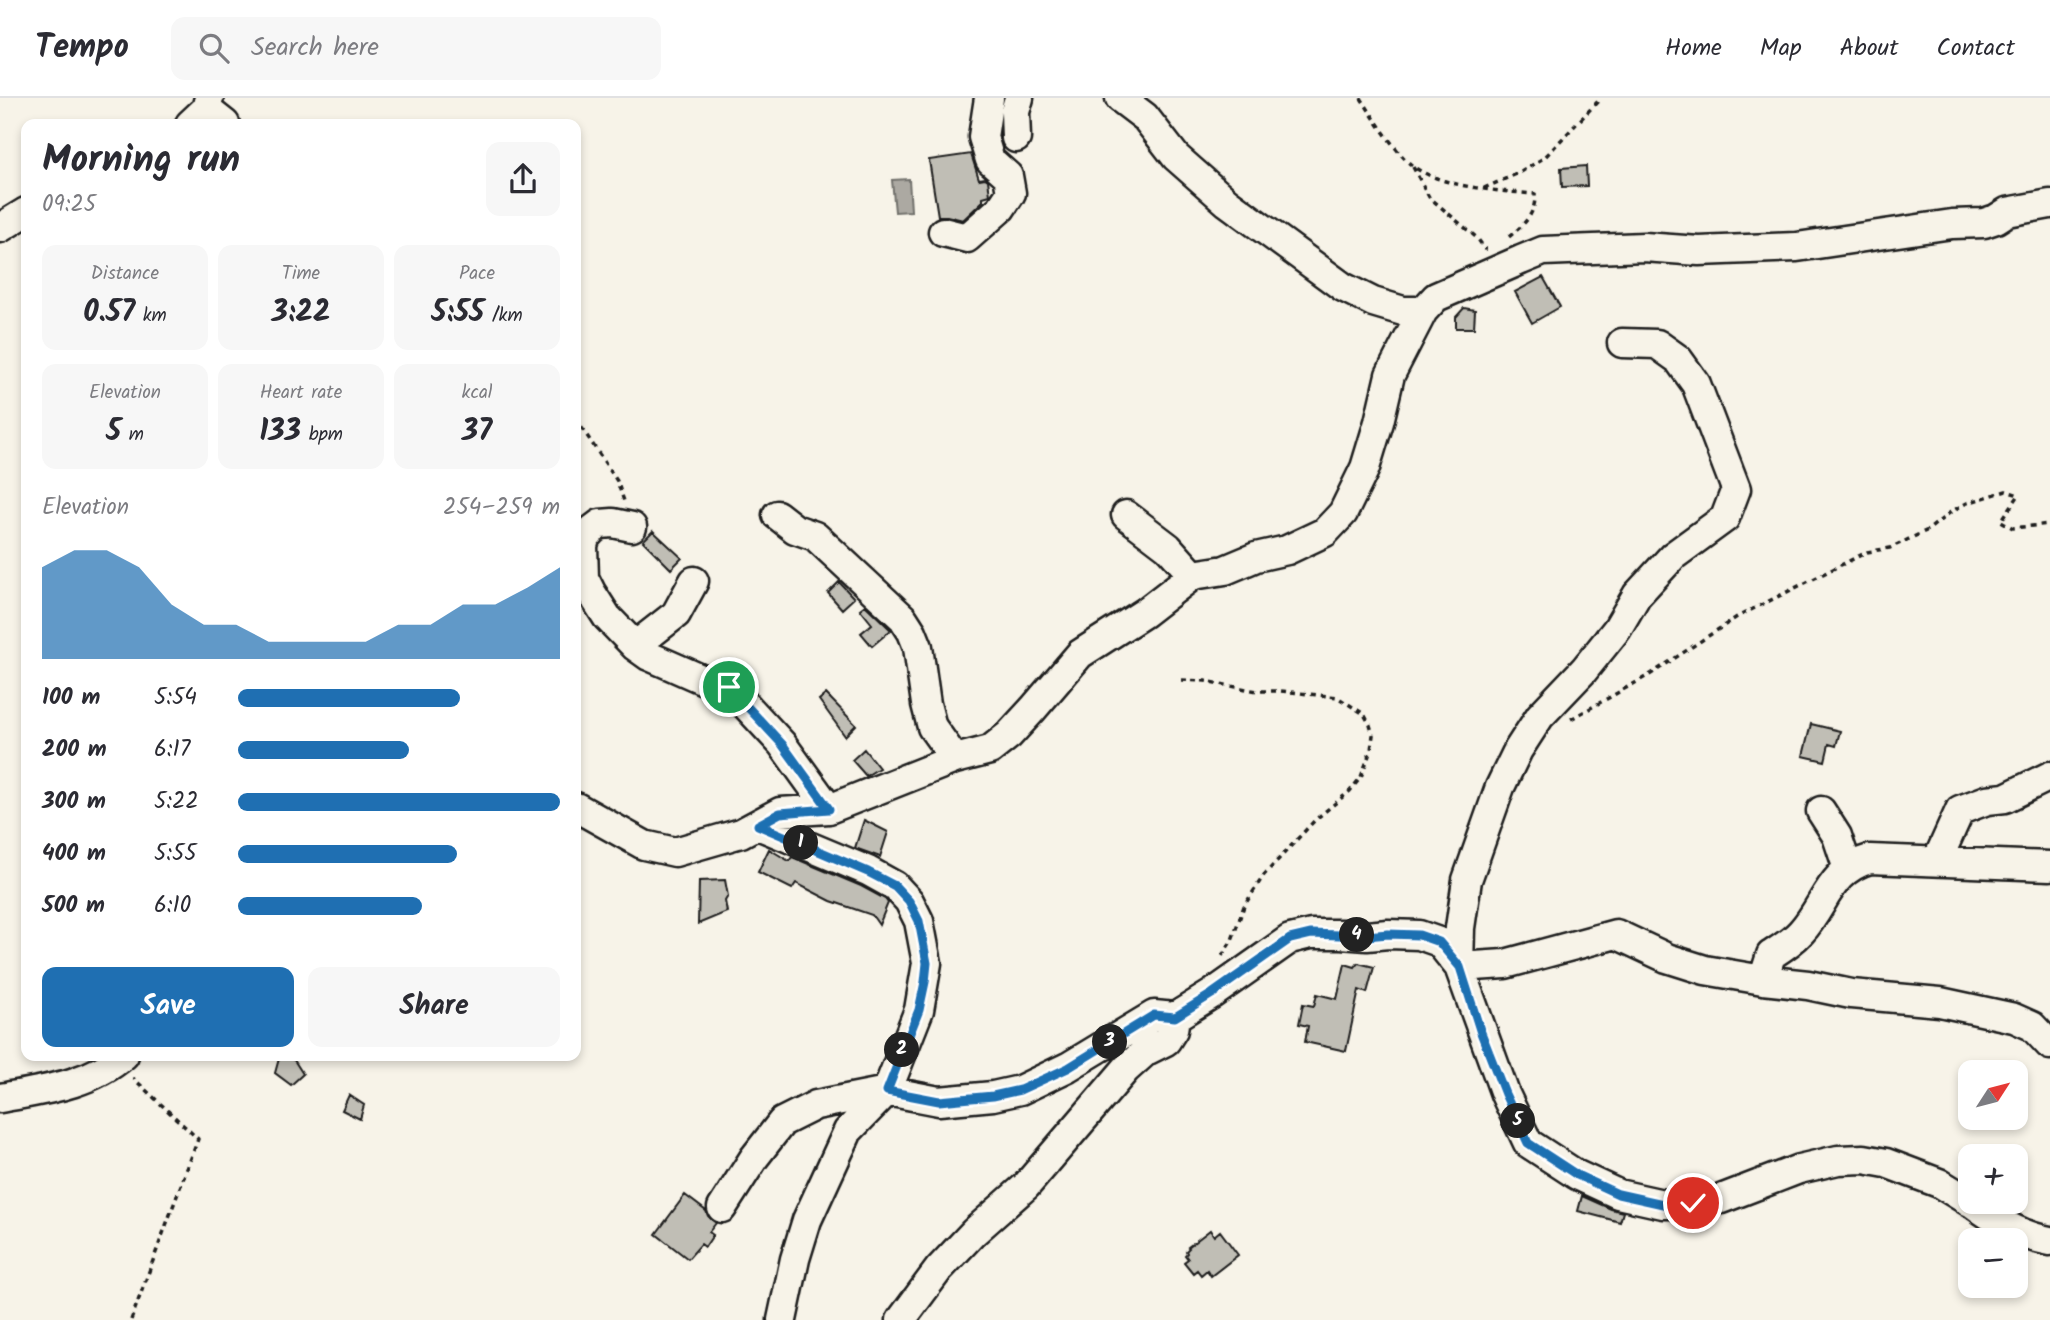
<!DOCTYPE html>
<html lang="en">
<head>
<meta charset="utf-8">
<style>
  body { margin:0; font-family:Kalam,sans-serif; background:#f7f7f7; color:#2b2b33; height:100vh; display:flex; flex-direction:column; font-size:26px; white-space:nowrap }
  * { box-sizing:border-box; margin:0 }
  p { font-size:23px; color:#7c7c81 }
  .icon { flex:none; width:38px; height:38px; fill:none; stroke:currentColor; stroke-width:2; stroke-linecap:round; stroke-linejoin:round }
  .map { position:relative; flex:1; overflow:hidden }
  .sheet { position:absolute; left:21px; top:21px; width:560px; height:942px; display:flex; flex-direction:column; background:#fff; border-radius:14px; box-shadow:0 4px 10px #0003 }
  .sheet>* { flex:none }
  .needle { width:46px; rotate:54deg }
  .buttons { position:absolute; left:1958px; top:962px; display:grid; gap:14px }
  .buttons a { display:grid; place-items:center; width:70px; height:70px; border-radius:14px; background:#fff; box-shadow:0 4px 10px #0003; font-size:35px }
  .pin { position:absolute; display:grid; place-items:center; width:60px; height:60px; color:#fff; margin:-30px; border:4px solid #fff; border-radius:50%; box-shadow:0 2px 7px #0007 }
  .km { position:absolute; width:35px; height:35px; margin:-18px; border-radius:50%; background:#222; color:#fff; font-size:19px; line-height:35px; text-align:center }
  .round { display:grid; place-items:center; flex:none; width:74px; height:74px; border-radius:14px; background:#f7f7f7 }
  .headline { display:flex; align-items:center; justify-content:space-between; height:119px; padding:0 21px }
  h1 { font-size:38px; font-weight:700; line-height:52px }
  .metrics { display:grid; grid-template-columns:repeat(3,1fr); gap:10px; height:119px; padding:7px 21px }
  .metrics div { display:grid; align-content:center; border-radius:14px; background:#f7f7f7; text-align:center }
  .metrics b { font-size:30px; font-weight:700 }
  .metrics small { font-size:19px; font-weight:400 }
  .metrics p { font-size:19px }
  .chart { height:196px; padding:14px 21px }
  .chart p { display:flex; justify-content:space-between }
  .chart svg { width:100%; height:126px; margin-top:7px; fill:#1f6fb2; opacity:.7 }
  .button { display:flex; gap:14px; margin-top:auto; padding:14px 21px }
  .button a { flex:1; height:80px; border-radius:14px; background:#1f6fb2; color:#fff; font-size:28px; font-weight:700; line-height:80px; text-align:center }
  .button a+a { background:#f7f7f7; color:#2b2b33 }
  ul { padding:0 21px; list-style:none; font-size:23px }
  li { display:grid; grid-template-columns:112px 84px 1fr; align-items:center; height:52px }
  li i { height:18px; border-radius:9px; background:#1f6fb2 }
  header { display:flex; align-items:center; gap:42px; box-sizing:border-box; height:98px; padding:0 35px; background:#fff; border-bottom:2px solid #e1e1e2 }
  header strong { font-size:33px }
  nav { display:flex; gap:38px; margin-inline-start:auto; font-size:24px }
  .search { width:490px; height:63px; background:#f7f7f7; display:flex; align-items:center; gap:18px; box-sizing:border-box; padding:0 24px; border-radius:14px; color:#7c7c81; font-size:26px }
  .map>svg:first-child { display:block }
</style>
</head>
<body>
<header>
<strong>Tempo</strong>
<div class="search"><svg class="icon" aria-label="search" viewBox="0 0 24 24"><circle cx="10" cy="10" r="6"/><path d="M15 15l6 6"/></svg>Search here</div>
<nav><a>Home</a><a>Map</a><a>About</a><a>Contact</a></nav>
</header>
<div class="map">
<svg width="2050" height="1222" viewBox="0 0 2050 1222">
  <rect width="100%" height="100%" fill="#f7f3e8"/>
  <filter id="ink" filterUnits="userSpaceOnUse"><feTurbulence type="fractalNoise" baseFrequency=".0143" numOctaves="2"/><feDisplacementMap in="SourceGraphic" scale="14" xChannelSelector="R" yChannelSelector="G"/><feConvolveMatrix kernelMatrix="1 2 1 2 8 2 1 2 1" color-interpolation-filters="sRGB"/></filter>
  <g filter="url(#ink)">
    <path fill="#aca9a2" stroke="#72716c" stroke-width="2" d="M909 81 911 113 895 114 892 82Z"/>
    <path fill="#c0beb5" stroke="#1c1c1c" stroke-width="2" d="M971 56 979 81 985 80 988 82 990 97 983 99V103L963 122 947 118H938L929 62Z
      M1586 68 1587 88 1562 89 1561 70Z
      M1543 179 1560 209 1532 225 1515 194Z
      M1464 210 1475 212 1474 230H1456V219Z
      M653 433 682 460 671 471 643 443Z
      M839 484 854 500 842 511 828 495Z
      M865 507 891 532 872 548 861 535 872 526 860 511Z
      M826 596 856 627 845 638 819 602Z
      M1811 626 1840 633 1836 648 1829 646 1825 663 1803 658Z
      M864 651 879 670 866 678 852 662Z
      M864 722 888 734 880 759 855 750Z
      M769 751 789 763 792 759 861 788 885 801 888 805 879 827 872 817 831 803 796 785 792 791 758 774Z
      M725 782 728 798 725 803 727 814 698 826 699 783Z
      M1358 865 1374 869 1367 895 1359 892 1346 953 1305 944 1308 928 1299 926 1303 906 1314 908 1317 896 1337 901 1345 866 1355 869Z
      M280 957H284L294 962 303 976 291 987 275 975Z
      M349 997 364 1007 360 1021 342 1012Z
      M685 1097 706 1113 708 1118 716 1125 709 1134 713 1137 705 1149 701 1146 688 1161 656 1136Z
      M1582 1098 1611 1111 1623 1114 1620 1124 1578 1113Z
      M1210 1132 1214 1138 1220 1133 1238 1157 1211 1178 1207 1172 1201 1177 1197 1172 1193 1175 1184 1164 1188 1161 1185 1157 1187 1155 1186 1153 1189 1150 1188 1149Z"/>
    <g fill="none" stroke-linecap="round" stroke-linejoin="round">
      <g stroke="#1c1c1c" stroke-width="33">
        <path id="minor" d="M1120 0 1145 19 1176 59 1227 104 1343 189 1373 204 1403 213H1423
          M206 11 225 26
          M190 26 206 11 209 0
          M1016 40 1015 14 1019 0
          M0 130 26 114
          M943 134 967 140 1001 110 1011 95 1008 78 990 62 983 39 989 0
          M1622 245 1657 246 1678 261 1696 286 1736 391 1725 420 1673 458 1637 497 1617 531 1584 572 1540 618 1518 652 1500 689 1467 782 1460 830 1459 869 1505 866 1616 836 1667 860 1705 872 1763 882 1771 857C1782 850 1792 844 1801 834 1826 807 1829 772 1870 761L2050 768
          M777 417 795 431 815 438 903 520 912 534 918 549 926 606 932 629 955 661
          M1126 417 1168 449 1193 477
          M632 429 613 425 600 426 592 432 585 440 583 448 584 480 591 494 607 519 635 548 649 558 715 587 729 589 782 646 829 711
          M635 548 676 516 694 483
          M576 709 644 747 675 754 741 735 780 714 829 711 955 661 990 652 1009 637 1033 611 1080 556 1144 515 1193 477 1225 472 1256 459 1287 452 1325 434 1343 415 1365 370 1379 324 1390 277 1423 213 1436 199 1521 162 1543 153 1644 149 1699 153 1797 149 1952 126 1984 125 1996 121 2007 114 2050 106
          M1821 713 1837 738 1848 771
          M758 727 868 773 895 788 909 803 919 823 927 865 919 912 887 993 848 1033 807 1122 795 1161 782 1222
          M1937 763 1960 712 1987 702 2005 700 2050 678
          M1763 882 1808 887 1851 896 1940 904 2014 920 2032 928 2050 947
          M0 1000C43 992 90 987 124 957
          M1971 1104C1995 1122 2020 1138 2050 1143
          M722 1110 754 1060 782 1024 816 1007 887 993 939 1003 993 998 1020 992 1068 969 1154 917 1175 919 1212 896 1290 841 1311 836H1341L1367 838 1388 836 1419 837 1439 844 1459 869 1505 996 1528 1045 1577 1077 1618 1096 1663 1106H1693L1721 1101 1799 1071 1838 1062 1864 1061 1886 1065 1939 1085 1970 1104
          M901 1222 939 1171 974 1134 1026 1088 1126 971 1146 953 1166 943 1173 932 1175 919"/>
      </g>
      <path stroke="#1c1c1c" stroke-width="3.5" stroke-dasharray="5 5" stroke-linecap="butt" d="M1361 0C1372 17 1398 58 1414 69 1445 90 1499 93 1535 96 1536 118 1521 129 1505 142
        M1413 69 1429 99 1477 140 1485 151H1487
        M1484 90 1521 74 1545 59 1601 0
        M576 321 617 383 624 403
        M1182 582 1205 583 1257 593H1281L1337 599 1364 616 1370 627 1373 637 1371 652 1361 679 1350 693 1316 721 1264 777 1244 808 1232 842 1220 861
        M1571 621 1651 576 1737 519 1867 454 1890 450 1928 432 1952 413 1967 405 2006 393 2019 397 2001 423 2013 430 2050 426
        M131 1222 198 1041 133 980"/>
      <use href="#minor" stroke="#f7f3e8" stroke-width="28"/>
    </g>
  </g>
  <g fill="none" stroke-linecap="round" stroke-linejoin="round" filter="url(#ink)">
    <g stroke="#fff" stroke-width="14">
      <path id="route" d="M729 589 782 646 829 711 780 715 758 727 868 774 895 788 909 803 919 823 927 865 925 884 919 912 887 993 939 1003 993 998 1020 992 1068 970 1154 917 1175 919 1212 896 1290 841 1311 836 1367 838 1388 836 1419 837 1439 844 1460 869 1480 932 1505 996 1528 1045 1577 1077 1618 1096 1663 1106 1693 1105"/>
    </g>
    <use href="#route" stroke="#1f6fb2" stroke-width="9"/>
  </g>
</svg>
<div class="buttons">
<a><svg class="needle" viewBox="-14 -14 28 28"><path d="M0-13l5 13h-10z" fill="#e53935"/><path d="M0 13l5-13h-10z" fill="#7c7c81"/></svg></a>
<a>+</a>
<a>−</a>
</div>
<div class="pin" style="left:729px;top:589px;background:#1e9e55"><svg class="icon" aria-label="arrive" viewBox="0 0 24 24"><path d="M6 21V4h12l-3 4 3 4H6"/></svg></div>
<div class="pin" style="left:1693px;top:1105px;background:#d93025"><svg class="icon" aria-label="check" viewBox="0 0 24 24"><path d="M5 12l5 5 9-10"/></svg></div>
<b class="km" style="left:801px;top:745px">1</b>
<b class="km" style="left:902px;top:952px">2</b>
<b class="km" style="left:1110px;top:944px">3</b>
<b class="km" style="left:1357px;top:837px">4</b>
<b class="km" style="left:1518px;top:1023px">5</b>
<section class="sheet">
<div class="headline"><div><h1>Morning run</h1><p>09:25</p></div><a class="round"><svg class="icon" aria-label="share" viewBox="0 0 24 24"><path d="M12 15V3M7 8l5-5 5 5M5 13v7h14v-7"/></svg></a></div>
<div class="metrics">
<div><p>Distance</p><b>0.57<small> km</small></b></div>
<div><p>Time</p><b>3:22</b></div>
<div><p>Pace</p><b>5:55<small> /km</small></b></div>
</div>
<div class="metrics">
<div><p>Elevation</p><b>5<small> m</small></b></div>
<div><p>Heart rate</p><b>133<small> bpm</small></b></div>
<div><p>kcal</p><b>37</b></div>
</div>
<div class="chart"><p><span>Elevation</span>254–259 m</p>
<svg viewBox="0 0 160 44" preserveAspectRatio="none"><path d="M0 44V12L10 6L20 6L30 12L40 25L50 32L60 32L70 38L80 38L90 38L100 38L110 32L120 32L130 25L140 25L150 19L160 12V44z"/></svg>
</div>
<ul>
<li><b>100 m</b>5:54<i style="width:69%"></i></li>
<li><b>200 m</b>6:17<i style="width:53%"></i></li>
<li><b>300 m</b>5:22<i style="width:100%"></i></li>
<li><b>400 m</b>5:55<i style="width:68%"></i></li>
<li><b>500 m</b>6:10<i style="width:57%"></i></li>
</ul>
<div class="button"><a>Save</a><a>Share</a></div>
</section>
</div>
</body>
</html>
